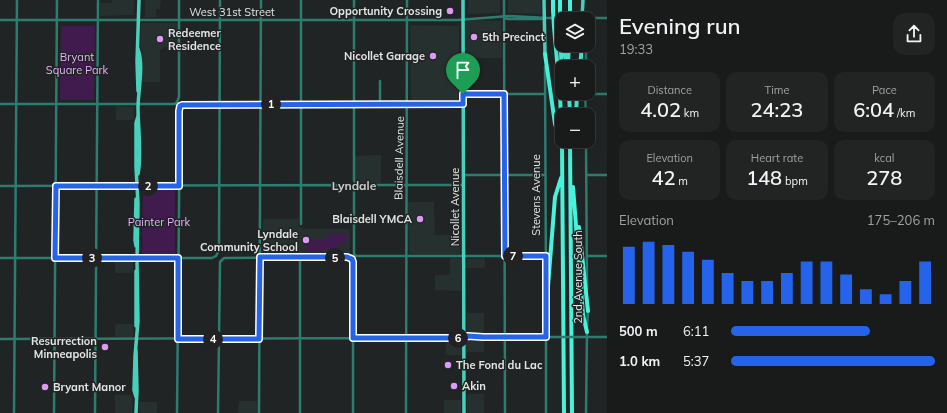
<!DOCTYPE html>
<html lang="en">
<head>
<meta charset="utf-8">
<style>
  body { margin:0; font-family:Mulish,sans-serif; background:#222424; color:#f1f3f6; height:100vh; display:flex; flex-direction:column; font-size:15px; white-space:nowrap }
  * { box-sizing:border-box; margin:0 }
  p { font-size:13px; color:#9fa1a3 }
  .icon { flex:none; width:22px; height:22px; fill:none; stroke:currentColor; stroke-width:2; stroke-linecap:round; stroke-linejoin:round }
  .map { position:relative; flex:1; overflow:hidden }
  .panel { display:flex; flex-direction:column; background:#191b1b; width:340px }
  .panel>* { flex:none }
  .fabs { position:absolute; left:555px; top:12px; display:grid; gap:8px }
  .fabs a { display:grid; place-items:center; width:40px; height:40px; border-radius:8px; background:#191b1b; box-shadow:0 4px 16px #0002,0 0 0 1px #37393a; font-size:20px }
  .pin { position:absolute; display:grid; place-items:center; width:34px; height:34px; color:#fff; margin:-41px -17px; border-radius:50% 50% 50% 0; rotate:-45deg; box-shadow:0 0 4px #0007 }
  .pin .icon { rotate:45deg }
  .km { position:absolute; width:20px; height:20px; margin:-10px; border-radius:50%; background:#222; color:#fff; font-size:11px; line-height:20px; text-align:center }
  .round { display:grid; place-items:center; flex:none; width:42px; height:42px; border-radius:12px; background:#222424 }
  .summary { display:flex; align-items:center; justify-content:space-between; height:68px; padding:0 12px }
  h1 { font-size:22px; font-weight:600; line-height:30px }
  .figures { display:grid; grid-template-columns:repeat(3,1fr); gap:6px; height:68px; padding:4px 12px }
  .figures div { display:grid; align-content:center; border-radius:10px; background:#222424; text-align:center }
  .figures b { font-size:20px; font-weight:600 }
  .figures small { font-size:11px; font-weight:400 }
  .figures p { font-size:11px }
  .chart { height:112px; padding:8px 12px }
  .chart p { display:flex; justify-content:space-between }
  .chart svg { width:100%; height:72px; margin-top:4px; stroke:#2563eb; stroke-width:6 }
  ul { padding:0 12px; list-style:none; font-size:13px }
  li { display:grid; grid-template-columns:64px 48px 1fr; align-items:center; height:30px }
  li i { height:10px; border-radius:5px; background:#2563eb }
  main { display:flex; flex:1; min-height:0 }
  .map>svg:first-child { display:block }
</style>
</head>
<body>
<main>
<div class="map">
<svg width="607" height="413" viewBox="0 0 607 413">
  <rect width="100%" height="100%" fill="#212424"/>
  <path fill="#26302e" d="M112 0H134V15L100 16V3H111Z
    M145 0H161L160 9H156V17L145 18Z
    M468 0H500V13L468 14Z
    M508 0H541V14L508 13Z
    M468 20 501 21 502 58H466V22Z
    M141 23H177V47H163V49L160 50V82H141Z
    M412 25 459 26V98L457 100 411 101V99L410 27Z
    M116 106 134 107V120H116Z
    M381 155V183H357L355 181V156Z
    M408 202H434L435 235H461L460 254H409Z
    M263 219H299V226L303 229H350V255L262 256 261 253Z
    M450 258H459L461 259V291L435 290V275H450Z
    M485 258V268H466L467 259Z
    M115 259 133 260V273H115Z
    M467 313H484V335L467 334Z
    M115 324H133V337H115Z
    M446 339 461 340 462 355H446Z
    M468 339H484V352H466V341Z
    M467 394H484V413H467Z
    M115 395H132V413H115Z
    M444 400H461V413H444Z
    M239 401H257V413H238Z
    M139 402H157V413H139Z"/>
  <path fill="#411b4e" d="M61 26H95L94 100H60Z
    M143 190H175V254H142Z
    M331 234H345L347 236 346 243 341 244 335 250H324V239Z
    M318 238 323 239V252H305V242L310 243Z"/>
  <g fill="none" stroke-linecap="round" stroke-linejoin="round">
    <path stroke="#2c7c70" stroke-width="2.5" d="M354 0V180L355 184 359 185H464
      M504 0 505 413
      M505 18 508 19H541L545 18
      M0 20H458L509 16 548 18H607
      M545 67 546 292
      M586 67V45
      M585 93 586 115
      M463 94H544
      M585 94H607
      M0 104H175L177 102 179 97V0
      M380 104V81
      M586 141 587 289
      M464 175H545
      M586 175H607
      M0 186 347 185 351 187 354 190V254L356 256H546
      M301 224V0
      M587 256H607
      M0 258H212L216 256 219 250 220 0
      M546 311V413
      M587 327 588 310
      M579 337H607
      M0 339 407 338 475 336 483 337H555
      M464 340 468 338H482
      M14 413 17 0
      M54 413 57 0
      M95 413 98 0
      M177 413 180 106 185 104H463
      M218 413 220 262 224 258H227L347 257 352 259 353 262V413
      M259 413 261 0
      M300 413V258
      M406 413 407 0
      M586 413 587 332"/>
    <path stroke="#48d0bc" stroke-width="3.5" d="M463 0 464 413
      M544 0 545 54
      M582 18 583 0
      M138 91 137 62 139 0
      M138 174C142 155 138 128 138 108 138 91 144 66 138 49
      M136 199 135 240 136 246
      M136 326V271
      M136 397 134 390 135 356 138 321 137 261 138 204 136 167V123L138 116
      M136 413 137 390 136 350"/>
    <path stroke="#47f3db" stroke-width="4" d="M553 0V10
      M560 10V0
      M570 10V0
      M582 19V18
      M554 27 560 94 562 143 564 413
      M560 27 562 77 561 86
      M564 45V52L568 67
      M545 54 555 124 560 138
      M568 63 569 45
      M580 67 582 45
      M569 93 570 115
      M576 115 577 93
      M570 141 572 413
      M573 187 583 315 587 332
      M579 227 588 311
      M546 312 555 197 561 178"/>
    <path stroke="#2c7c70" stroke-width="2.5" d="M555 337H579"/>
    <path stroke="#47f3db" stroke-width="4" d="M553 10 554 27
      M570 19V10
      M560 27V10"/>
  </g>
  <g fill="none" stroke-linecap="round" stroke-linejoin="round">
    <g stroke="#fff" stroke-width="8">
      <path id="route" d="M463 94H504L505 256H546V337H483L468 336 459 338H353V262L352 259 347 257H260L259 339H178V258H55L56 186H179V111L180 106 182 105 461 104H463Z"/>
    </g>
    <use href="#route" stroke="#2563eb" stroke-width="5"/>
  </g>
  <g fill="#dc99f5" stroke="#212424" stroke-width="1.5">
    <circle cx="450" cy="11" r="4"/>
    <circle cx="474" cy="37" r="4"/>
    <circle cx="160" cy="39" r="4"/>
    <circle cx="433" cy="56" r="4"/>
    <circle cx="420" cy="219" r="4"/>
    <circle cx="306" cy="240" r="4"/>
    <circle cx="105" cy="347" r="4"/>
    <circle cx="448" cy="365" r="4"/>
    <circle cx="454" cy="386" r="4"/>
    <circle cx="45" cy="387" r="4"/>
  </g>
  <g text-anchor="middle" dominant-baseline="central" stroke-width="3" stroke-linejoin="round" paint-order="stroke">
    <g font-size="11" font-weight="bold" fill="#e3e5e5" stroke="#212424" text-anchor="end">
      <text x="442" y="11">Opportunity Crossing</text>
      <text x="168" y="33" text-anchor="start">Redeemer<tspan x="168" dy="13">Residence</tspan></text>
      <text x="482" y="37" text-anchor="start">5th Precinct</text>
      <text x="425" y="56">Nicollet Garage</text>
      <text x="412" y="219">Blaisdell YMCA</text>
      <text x="298" y="234">Lyndale<tspan x="298" dy="13">Community School</tspan></text>
      <text x="97" y="341">Resurrection<tspan x="97" dy="13">Minneapolis</tspan></text>
      <text x="456" y="365" text-anchor="start">The Fond du Lac</text>
      <text x="462" y="386" text-anchor="start">Akin</text>
      <text x="53" y="387" text-anchor="start">Bryant Manor</text>
    </g>
    <g font-size="11" fill="#e3e5e5" stroke="#212424">
      <text x="232" y="12">West 31st Street</text>
      <text transform="translate(399 158) rotate(-89)">Blaisdell Avenue</text>
      <text transform="translate(536 195) rotate(-90)">Stevens Avenue</text>
      <text transform="translate(455 207) rotate(-90)">Nicollet Avenue</text>
      <text transform="translate(578 277) rotate(-90)">2nd Avenue South</text>
    </g>
    <g font-size="11" fill="#e8b2fd" stroke="#212424">
      <text x="77" y="57">Bryant<tspan x="77" dy="13">Square Park</tspan></text>
      <text x="159" y="222">Painter Park</text>
    </g>
    <g font-size="12" font-weight="bold" fill="#c6cac9" stroke="#212424">
      <text x="354" y="185">Lyndale</text>
    </g>
  </g>
</svg>
<div class="fabs">
<a><svg class="icon" aria-label="layers" viewBox="0 0 24 24"><path d="M12 4l9 5-9 5-9-5zM3 14l9 5 9-5"/></svg></a>
<a>+</a>
<a>−</a>
</div>
<div class="pin" style="left:463px;top:94px;background:#1e9e55"><svg class="icon" aria-label="arrive" viewBox="0 0 24 24"><path d="M6 21V4h12l-3 4 3 4H6"/></svg></div>
<b class="km" style="left:271px;top:104px">1</b>
<b class="km" style="left:148px;top:186px">2</b>
<b class="km" style="left:92px;top:258px">3</b>
<b class="km" style="left:213px;top:339px">4</b>
<b class="km" style="left:335px;top:258px">5</b>
<b class="km" style="left:458px;top:338px">6</b>
<b class="km" style="left:513px;top:256px">7</b>
</div>
<section class="panel">
<div class="summary"><div><h1>Evening run</h1><p>19:33</p></div><a class="round"><svg class="icon" aria-label="share" viewBox="0 0 24 24"><path d="M12 15V3M7 8l5-5 5 5M5 13v7h14v-7"/></svg></a></div>
<div class="figures">
<div><p>Distance</p><b>4.02<small> km</small></b></div>
<div><p>Time</p><b>24:23</b></div>
<div><p>Pace</p><b>6:04<small> /km</small></b></div>
</div>
<div class="figures">
<div><p>Elevation</p><b>42<small> m</small></b></div>
<div><p>Heart rate</p><b>148<small> bpm</small></b></div>
<div><p>kcal</p><b>278</b></div>
</div>
<div class="chart"><p><span>Elevation</span>175–206 m</p>
<svg viewBox="0 0 160 44" preserveAspectRatio="none"><path d="M5 44V9M15 44V6M25 44V8M35 44V12M45 44V17M55 44V25M65 44V30M75 44V30M85 44V25M95 44V18M105 44V18M115 44V26M125 44V35M135 44V38M145 44V30M155 44V18"/></svg>
</div>
<ul>
<li><b>500 m</b>6:11<i style="width:68%"></i></li>
<li><b>1.0 km</b>5:37<i style="width:100%"></i></li>
</ul>
</section>
</main>
</body>
</html>
